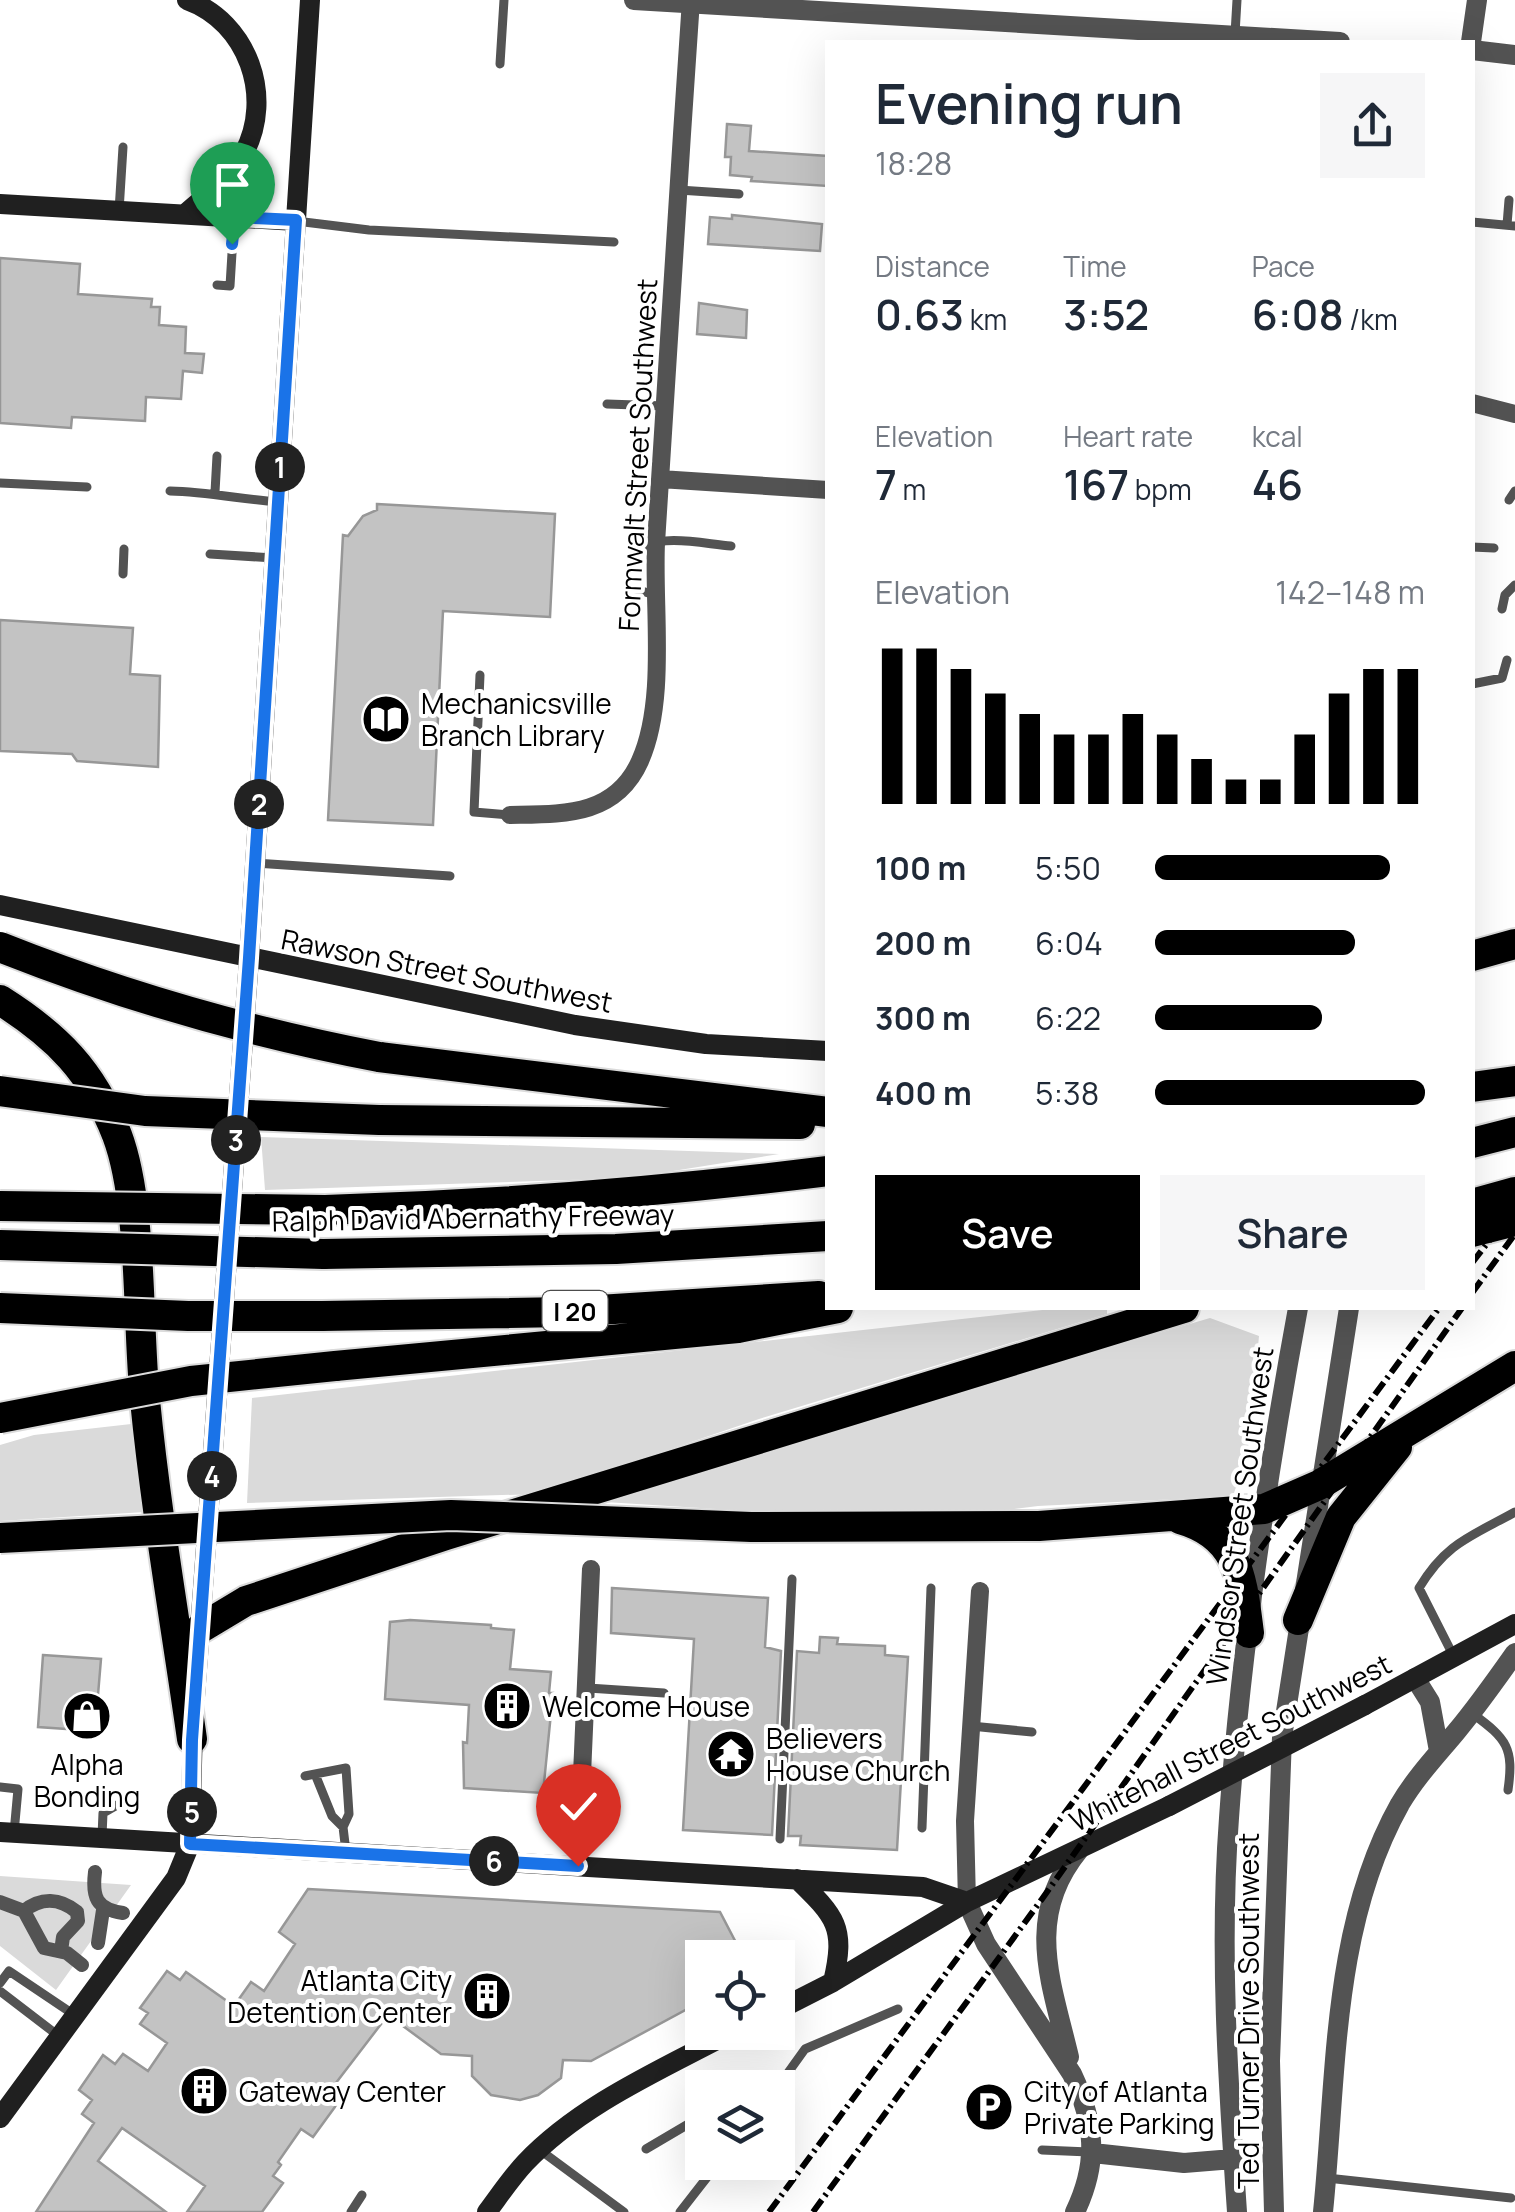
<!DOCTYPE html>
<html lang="en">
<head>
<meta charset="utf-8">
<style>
  body { margin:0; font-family:Manrope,sans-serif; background:#f6f6f7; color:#1f2937; height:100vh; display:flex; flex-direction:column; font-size:38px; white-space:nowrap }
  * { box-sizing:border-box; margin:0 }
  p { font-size:32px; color:#747a83 }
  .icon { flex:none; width:55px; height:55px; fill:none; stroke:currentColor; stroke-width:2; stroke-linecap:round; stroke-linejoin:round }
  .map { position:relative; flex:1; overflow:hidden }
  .panel { position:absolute; left:825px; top:40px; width:650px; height:1270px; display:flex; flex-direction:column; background:#fff; border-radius:0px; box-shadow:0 10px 40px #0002 }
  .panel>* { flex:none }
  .controls { position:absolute; left:685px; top:1940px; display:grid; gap:20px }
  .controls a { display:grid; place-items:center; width:110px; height:110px; border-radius:0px; background:#fff; box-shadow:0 10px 40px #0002; font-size:50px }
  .pin { position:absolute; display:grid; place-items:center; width:85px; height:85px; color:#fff; margin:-102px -42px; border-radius:50% 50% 50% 0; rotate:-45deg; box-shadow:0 0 10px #0007 }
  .pin .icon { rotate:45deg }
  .km { position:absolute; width:50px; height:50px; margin:-25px; border-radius:50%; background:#222; color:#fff; font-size:28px; line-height:50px; text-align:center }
  .round { display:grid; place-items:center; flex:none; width:105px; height:105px; border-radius:0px; background:#f6f6f7 }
  .headline { display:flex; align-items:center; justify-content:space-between; height:170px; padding:0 50px }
  h1 { font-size:55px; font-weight:600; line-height:75px }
  .stats { display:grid; grid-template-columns:repeat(3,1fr); gap:15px; height:170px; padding:10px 50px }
  .stats div { display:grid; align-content:center }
  .stats b { font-size:42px; font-weight:600 }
  .stats small { font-size:28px; font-weight:400 }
  .stats p { font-size:28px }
  .chart { height:280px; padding:20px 50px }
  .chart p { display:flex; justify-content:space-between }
  .chart svg { width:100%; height:180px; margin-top:10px; stroke:#000; stroke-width:6 }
  .button { display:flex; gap:20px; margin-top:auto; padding:20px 50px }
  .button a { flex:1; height:115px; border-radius:0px; background:#000; color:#fff; font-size:40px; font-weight:600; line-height:115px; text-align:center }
  .button a+a { background:#f6f6f7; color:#1f2937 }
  ul { padding:0 50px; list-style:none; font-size:32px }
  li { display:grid; grid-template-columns:160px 120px 1fr; align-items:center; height:75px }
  li i { height:25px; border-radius:12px; background:#000 }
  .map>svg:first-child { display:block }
</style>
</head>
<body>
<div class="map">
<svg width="1515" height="2212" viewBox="0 0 1515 2212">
  <rect width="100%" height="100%" fill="#fff"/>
  <path fill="#dadada" d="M261 1137 779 1154 629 1178 265 1190Z
    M1060 1308H1107V1314L759 1419 538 1494 247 1503 252 1398Z
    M1210 1318 1259 1336 1245 1480 1235 1489 1237 1496 1038 1506 952 1517 812 1515 589 1501Z
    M140 1423 145 1512 0 1521V1445L34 1435Z
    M0 1876 131 1885 56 1990 0 1946Z"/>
  <path fill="#c3c3c3" stroke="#979797" stroke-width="2.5" d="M727 124 751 126 749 151 828 156V186L751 181 752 177 730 175 731 157H725Z
    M732 215 822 224 820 251 708 244 710 217 732 219Z
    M0 258 80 264 78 294 152 299 151 307H160L159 325 186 327 185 353 204 354 202 373 183 371 181 399 146 397 145 421 72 417 71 428 0 423Z
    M699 303 747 310 746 338 697 334Z
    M377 504 555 514 550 617 443 611 433 825 328 820 343 535 348 536 363 516 377 510Z
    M0 620 133 628 130 674 160 676 158 767 77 761 72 754 0 751Z
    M612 1588 768 1598 765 1647 781 1651 772 1835 683 1830 694 1639 611 1633Z
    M410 1620 491 1625V1628L514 1630 510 1669 551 1672 549 1693H553L543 1793 464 1788 463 1742 467 1743 469 1705 385 1699 390 1622Z
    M820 1637 838 1638 837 1644 885 1646V1655L908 1657 897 1850 800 1845 801 1836H788L797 1651 819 1653Z
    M43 1655 101 1659 95 1731 38 1727Z
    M308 1889 720 1912 744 1958H702V2001L591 2061 563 2060 561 2078 538 2095 520 2100 491 2095 472 2076V2056L441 2054 388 2015 329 2092 340 2100 313 2137 301 2129 278 2162 281 2165 273 2176 283 2183 262 2212H187L205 2186 122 2128 98 2161 166 2212H36L94 2123 82 2114 92 2100 79 2090 103 2055 115 2064 123 2054 148 2071 167 2043 140 2024 148 2013 140 2008 167 1971 180 1980 186 1972 234 2006 251 1982 264 1991 295 1944 279 1932Z"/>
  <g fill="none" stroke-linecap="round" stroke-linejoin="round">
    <g stroke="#dbdbdb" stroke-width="34">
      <path id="motorway" d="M1472 956 1515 944
        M0 1000C57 1036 92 1071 117 1135 143 1204 137 1323 145 1400 156 1513 176 1626 192 1739
        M379 1057 828 1112
        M1472 1087 1515 1081
        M379 1120 800 1124
        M1472 1143 1515 1132
        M1472 1204 1515 1192
        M325 1210C493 1205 660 1192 828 1171
        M1472 1232 1515 1221
        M323 1254 616 1249 828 1236
        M322 1316 567 1312 819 1296
        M335 1366 738 1328 838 1308
        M1180 1519C1240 1536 1242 1579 1249 1633
        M751 1527 1039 1526 1264 1509 1319 1485 1515 1366
        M1298 1620 1341 1517 1397 1447
        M201 1628 246 1601 446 1535 1184 1308"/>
    </g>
    <path stroke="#535353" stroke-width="9" d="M1235 34 1237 0
      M500 64 504 0
      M679 190 739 194
      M119 211 123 147
      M296 221 369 230 614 242
      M1472 222 1515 226
      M1507 225 1509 200
      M217 285 230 286 234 220
      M607 404 665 406
      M0 483 87 487
      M170 491C208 492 240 499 278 502
      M215 492 217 456
      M1509 500 1515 491
      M1472 547 1494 548
      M210 554 274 558
      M123 574 124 549
      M655 595 635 589 629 581 631 559C650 529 701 544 731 546
      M1502 609 1505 595 1515 585
      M480 675 474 812 510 815
      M1472 684 1502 678 1507 660
      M255 863 450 876
      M1453 1655 1419 1588C1446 1543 1470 1537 1515 1512
      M588 1688 664 1693
      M1473 1714C1507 1739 1514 1748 1508 1790
      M971 1726 1032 1732
      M315 1774 332 1816 343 1827
      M305 1776 346 1768 349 1814 343 1827 346 1852
      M0 1787 18 1789 14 1833
      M922 1828 931 1588
      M102 1836 103 1813 117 1805
      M780 1839 792 1579
      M0 1983 9 1971 73 2014
      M0 1991 60 2037
      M777 2088 805 2049 898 2009
      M646 2149 702 2116
      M540 2150 624 2212
      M1042 2150 1089 2152
      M1327 2178 1511 2198
      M351 2212 362 2195
      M680 2212 719 2162"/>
    <path stroke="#535353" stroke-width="14" d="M95 1872C92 1897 96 1909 123 1913
      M0 1902 24 1911 44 1948 67 1953 82 1965
      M24 1911C41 1897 60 1898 77 1912L78 1921 63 1937 61 1951
      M98 1943 103 1910"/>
    <path stroke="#535353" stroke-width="18" d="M1472 403 1515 414
      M660 479 828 490
      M510 815C562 814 615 817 640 761 667 701 653 609 656 543 666 362 679 181 691 0
      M578 1866 591 1569
      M967 1902 965 1821 980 1591"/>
    <path stroke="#535353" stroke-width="20" d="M634 0 1340 42
      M1471 42 1477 0
      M1472 50 1515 55
      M1415 1678 1430 1702 1439 1751
      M967 1902 986 1944 1072 2074C1095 2123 1099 2162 1075 2212
      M1069 2057C1051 1981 1024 1917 1079 1850
      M1093 2153 1184 2163 1233 2159
      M1237 2212C1228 2081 1219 1949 1229 1818 1241 1647 1267 1476 1298 1308
      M1274 2212 1270 2061 1282 1737 1349 1308
      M1323 2212C1337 2076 1331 1927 1400 1804 1416 1777 1436 1756 1456 1732 1477 1707 1496 1680 1515 1653"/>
    <path stroke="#202020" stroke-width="20" d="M0 204 296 221
      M185 214C205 196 231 178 244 153 274 97 248 22 187 0
      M0 905 575 1025 706 1044 828 1051
      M195 1697 249 959 310 0
      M1365 1705 1515 1624
      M0 1832 923 1887 967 1902
      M797 1879C836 1917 846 1927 833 1982
      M778 2010 833 1982 967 1902 1169 1806
      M0 2118 176 1878 190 1844 193 1726
      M487 2212C499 2196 511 2178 525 2163 581 2104 661 2070 732 2032"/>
    <use href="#motorway" stroke="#000" stroke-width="30"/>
    <path stroke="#000" stroke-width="6" stroke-dasharray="15 5 2.5 5" stroke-linecap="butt" d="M1472 1263 1515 1207
      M1472 1293 1515 1234
      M769 2212 1439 1308
      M813 2212 1042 1899 1462 1308"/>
    <g stroke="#dbdbdb" stroke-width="34" stroke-linecap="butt">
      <path id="motorway-bridge" d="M0 947C123 996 249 1032 379 1057
        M0 1091 145 1111 379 1120
        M0 1206 325 1210
        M0 1245 323 1254
        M0 1308 188 1316H322
        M0 1418 191 1381 335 1366
        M0 1538 451 1515 751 1527"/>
    </g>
    <path stroke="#202020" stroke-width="20" d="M1169 1806 1365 1705"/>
    <use href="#motorway-bridge" stroke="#000" stroke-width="30"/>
  </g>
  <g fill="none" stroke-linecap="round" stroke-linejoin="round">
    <g stroke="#fff" stroke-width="20">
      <path id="route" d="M232 244 235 217 296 220 249 958 192 1740 190 1844 578 1866"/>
    </g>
    <use href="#route" stroke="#1a73e8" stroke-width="12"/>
  </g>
  <defs>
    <g id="library-disc" transform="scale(2.5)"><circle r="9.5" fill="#000" stroke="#fff"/><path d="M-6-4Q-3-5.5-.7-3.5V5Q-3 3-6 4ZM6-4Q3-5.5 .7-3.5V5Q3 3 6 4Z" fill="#fff"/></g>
    <g id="building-disc" transform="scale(2.5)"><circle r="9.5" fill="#000" stroke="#fff"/><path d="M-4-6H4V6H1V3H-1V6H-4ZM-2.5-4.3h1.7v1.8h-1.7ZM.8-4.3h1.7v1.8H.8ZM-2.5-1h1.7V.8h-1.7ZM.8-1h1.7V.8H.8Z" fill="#fff"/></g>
    <g id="shop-disc" transform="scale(2.5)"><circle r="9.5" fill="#000" stroke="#fff"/><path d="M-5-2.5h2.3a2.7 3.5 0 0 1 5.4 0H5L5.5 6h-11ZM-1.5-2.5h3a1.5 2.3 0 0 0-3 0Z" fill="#fff"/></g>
    <g id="temple-disc" transform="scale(2.5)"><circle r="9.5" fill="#000" stroke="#fff"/><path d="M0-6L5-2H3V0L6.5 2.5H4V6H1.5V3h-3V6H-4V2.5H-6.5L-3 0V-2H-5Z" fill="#fff"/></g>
    <g id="parking-disc" transform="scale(2.5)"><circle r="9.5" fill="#000" stroke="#fff"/><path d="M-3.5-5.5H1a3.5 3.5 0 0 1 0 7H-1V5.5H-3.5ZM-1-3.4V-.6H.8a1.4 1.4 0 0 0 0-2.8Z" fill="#fff"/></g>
  </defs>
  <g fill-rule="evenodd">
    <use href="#library-disc" x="386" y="719"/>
    <use href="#building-disc" x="507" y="1706"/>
    <use href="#shop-disc" x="87" y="1716"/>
    <use href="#temple-disc" x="731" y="1754"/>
    <use href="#building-disc" x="487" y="1996"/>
    <use href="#building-disc" x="204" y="2091"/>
    <use href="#parking-disc" x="989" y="2107"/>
  </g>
  <g text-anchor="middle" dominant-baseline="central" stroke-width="8" stroke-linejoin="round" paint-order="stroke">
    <rect fill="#fff" stroke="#4c4c4c" stroke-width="2.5" x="542.5" y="1291" width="65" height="40" rx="8"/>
    <g font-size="25" font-weight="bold" fill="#000">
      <text x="575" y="1311">I 20</text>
    </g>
    <g font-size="28" fill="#000" stroke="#fff">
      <text transform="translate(637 455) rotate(-87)">Formwalt Street Southwest</text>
      <text transform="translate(447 970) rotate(11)">Rawson Street Southwest</text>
      <text transform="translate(473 1217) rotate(-1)">Ralph David Abernathy Freeway</text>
      <text transform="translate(1239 1516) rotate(-82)">Windsor Street Southwest</text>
      <text transform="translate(1230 1742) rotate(-27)">Whitehall Street Southwest</text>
      <text transform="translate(1248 2011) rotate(-90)">Ted Turner Drive Southwest</text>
    </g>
    <g font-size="28" fill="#000" stroke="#fff" text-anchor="start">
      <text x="421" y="703">Mechanicsville<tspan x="421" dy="32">Branch Library</tspan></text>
      <text x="542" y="1706">Welcome House</text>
      <text x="766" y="1738">Believers<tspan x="766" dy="32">House Church</tspan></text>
      <text x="87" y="1764" text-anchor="middle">Alpha<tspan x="87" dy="32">Bonding</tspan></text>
      <text x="452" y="1980" text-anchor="end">Atlanta City<tspan x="452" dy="32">Detention Center</tspan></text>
      <text x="239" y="2091">Gateway Center</text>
      <text x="1024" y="2091">City of Atlanta<tspan x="1024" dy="32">Private Parking</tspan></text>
    </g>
  </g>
</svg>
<div class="controls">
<a><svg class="icon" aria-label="locate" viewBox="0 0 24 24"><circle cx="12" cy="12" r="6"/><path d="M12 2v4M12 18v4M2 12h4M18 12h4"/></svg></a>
<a><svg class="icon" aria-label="layers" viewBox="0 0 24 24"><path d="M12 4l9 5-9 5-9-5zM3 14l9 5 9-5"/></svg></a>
</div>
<div class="pin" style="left:232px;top:244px;background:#1e9e55"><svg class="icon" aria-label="arrive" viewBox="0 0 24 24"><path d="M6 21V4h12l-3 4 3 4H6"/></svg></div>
<div class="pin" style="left:578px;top:1866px;background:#d93025"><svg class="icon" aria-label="check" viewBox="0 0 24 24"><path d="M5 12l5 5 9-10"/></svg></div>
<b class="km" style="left:280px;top:467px">1</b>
<b class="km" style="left:259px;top:804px">2</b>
<b class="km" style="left:236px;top:1140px">3</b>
<b class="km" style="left:212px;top:1476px">4</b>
<b class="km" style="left:192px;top:1812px">5</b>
<b class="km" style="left:494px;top:1861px">6</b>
<section class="panel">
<div class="headline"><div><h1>Evening run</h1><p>18:28</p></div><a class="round"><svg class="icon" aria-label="share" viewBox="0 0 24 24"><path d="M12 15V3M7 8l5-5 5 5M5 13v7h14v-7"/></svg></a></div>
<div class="stats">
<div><p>Distance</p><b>0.63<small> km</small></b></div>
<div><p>Time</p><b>3:52</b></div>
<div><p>Pace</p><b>6:08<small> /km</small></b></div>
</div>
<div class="stats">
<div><p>Elevation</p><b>7<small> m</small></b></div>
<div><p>Heart rate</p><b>167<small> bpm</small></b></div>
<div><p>kcal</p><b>46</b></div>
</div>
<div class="chart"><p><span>Elevation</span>142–148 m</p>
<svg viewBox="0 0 160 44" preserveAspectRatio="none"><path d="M5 44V6M15 44V6M25 44V11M35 44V17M45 44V22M55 44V27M65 44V27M75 44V22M85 44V27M95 44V33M105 44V38M115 44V38M125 44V27M135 44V17M145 44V11M155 44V11"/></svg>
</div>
<ul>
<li><b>100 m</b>5:50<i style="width:87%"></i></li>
<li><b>200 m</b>6:04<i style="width:74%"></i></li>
<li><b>300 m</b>6:22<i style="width:62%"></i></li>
<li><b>400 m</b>5:38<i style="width:100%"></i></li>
</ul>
<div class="button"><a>Save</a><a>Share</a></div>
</section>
</div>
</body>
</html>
